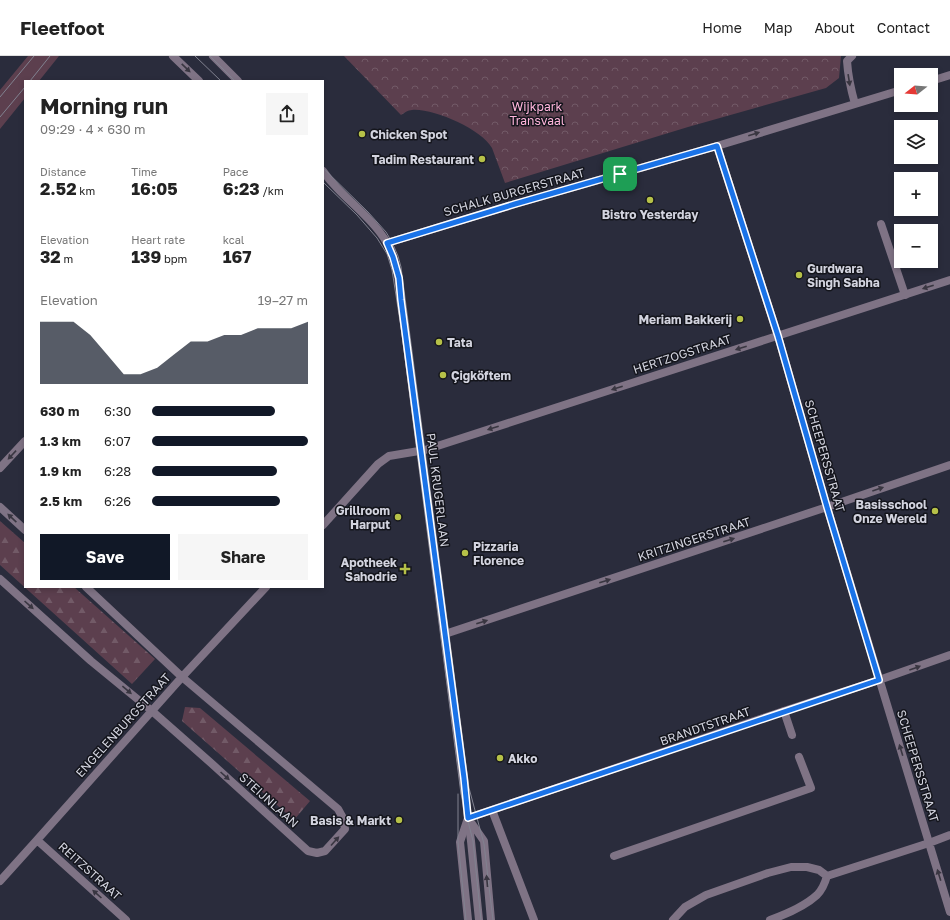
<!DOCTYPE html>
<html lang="en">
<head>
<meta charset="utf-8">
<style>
  body { margin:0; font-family:"Golos Text",sans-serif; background:#f6f6f6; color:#222; height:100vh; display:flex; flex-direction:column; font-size:15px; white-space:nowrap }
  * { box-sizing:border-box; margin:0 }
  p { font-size:13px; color:#767676 }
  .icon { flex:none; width:22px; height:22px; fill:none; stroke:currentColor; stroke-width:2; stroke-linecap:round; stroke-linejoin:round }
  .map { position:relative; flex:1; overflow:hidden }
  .side { position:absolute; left:24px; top:24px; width:300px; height:508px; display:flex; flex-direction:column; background:#fff; border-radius:0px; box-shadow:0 2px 6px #0003 }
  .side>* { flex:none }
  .needle { width:26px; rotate:253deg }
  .controls { position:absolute; left:894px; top:12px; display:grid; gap:8px }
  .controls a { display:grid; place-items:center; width:44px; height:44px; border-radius:0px; background:#fff; box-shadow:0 2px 6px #0003; font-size:20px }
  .pin { position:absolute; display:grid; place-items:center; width:34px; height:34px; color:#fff; margin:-17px; border-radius:8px; box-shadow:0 2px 6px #0006 }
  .round { display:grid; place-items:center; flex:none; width:42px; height:42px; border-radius:0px; background:#f6f6f6 }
  .summary { display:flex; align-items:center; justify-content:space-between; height:68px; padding:0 16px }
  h1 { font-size:22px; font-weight:700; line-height:30px }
  .stats { display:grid; grid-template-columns:repeat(3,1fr); gap:6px; height:68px; padding:4px 16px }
  .stats div { display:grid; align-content:center }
  .stats b { font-size:17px; font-weight:700 }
  .stats small { font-size:11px; font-weight:400 }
  .stats p { font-size:11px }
  .chart { height:112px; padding:8px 16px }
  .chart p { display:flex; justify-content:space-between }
  .chart svg { width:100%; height:72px; margin-top:4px; fill:#111827; opacity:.7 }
  .cta { display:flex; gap:8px; margin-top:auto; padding:8px 16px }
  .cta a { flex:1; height:46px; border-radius:0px; background:#111827; color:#fff; font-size:16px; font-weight:700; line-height:46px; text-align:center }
  .cta a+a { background:#f6f6f6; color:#222 }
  ul { padding:0 16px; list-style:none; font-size:13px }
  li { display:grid; grid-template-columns:64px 48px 1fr; align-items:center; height:30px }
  li i { height:10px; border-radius:5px; background:#111827 }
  header { display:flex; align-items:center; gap:24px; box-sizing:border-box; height:56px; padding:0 20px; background:#fff; border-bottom:1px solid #e0e0e0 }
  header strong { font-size:19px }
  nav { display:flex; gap:22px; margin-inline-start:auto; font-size:14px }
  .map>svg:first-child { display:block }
</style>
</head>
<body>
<header>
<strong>Fleetfoot</strong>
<nav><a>Home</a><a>Map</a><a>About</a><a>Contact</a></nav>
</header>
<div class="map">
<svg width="950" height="864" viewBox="0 0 950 864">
  <defs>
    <pattern id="forest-firs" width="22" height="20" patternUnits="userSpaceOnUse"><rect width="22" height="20" fill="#5c3f4e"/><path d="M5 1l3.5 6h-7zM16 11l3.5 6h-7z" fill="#725a67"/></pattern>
    <pattern id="park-crowns" width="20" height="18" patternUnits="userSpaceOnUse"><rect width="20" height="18" fill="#5c3f4e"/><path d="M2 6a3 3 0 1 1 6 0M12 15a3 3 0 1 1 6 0" fill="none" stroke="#725a67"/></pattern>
  </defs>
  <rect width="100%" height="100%" fill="#2a2c3c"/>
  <path fill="#5c3f4e" d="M28 0H59L39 25H25V42L0 73V34Z"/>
  <path fill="url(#forest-firs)" d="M0 465 25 487V531H74L155 603 132 628 0 509Z
    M185 651 200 652 310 745 294 764 182 665Z"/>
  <path fill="url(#park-crowns)" d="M344 0H841L839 22 826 32 688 71 505 127 492 92C481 73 433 52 412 54 408 54 404 57 401 59Z"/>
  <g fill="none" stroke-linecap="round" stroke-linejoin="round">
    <path stroke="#7f7385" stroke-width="8" d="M881 168 905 239
      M784 655 792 679
      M468 762 471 785 479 864
      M614 800 811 732 799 701"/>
    <path stroke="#7f7385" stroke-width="8" d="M492 754 534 864
      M827 820 929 787
      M673 864 685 851 706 839 768 817 791 811H807L819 814 827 820
      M770 864C784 859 805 850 817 839 822 834 825 827 827 820"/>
    <path stroke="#7f7385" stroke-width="8" d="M173 0 199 25
      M213 0 238 25
      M852 0 847 5C848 20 851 34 855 48
      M931 25 950 19
      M717 90 778 280 827 451 950 856
      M323 115C327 121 332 127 337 132 353 149 376 167 387 187 397 205 399 224 401 244L463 722 468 762 460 786 468 864
      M387 187 515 148 717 90 901 34
      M0 412 25 385
      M0 451 25 474
      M323 469 378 408 389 400 425 394 950 224
      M0 523 91 605 152 655 211 707 308 795 317 797 325 795 345 773 343 762 338 753 182 621 86 531
      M445 578 827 451 950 409
      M468 762 784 655 879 624 950 599
      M468 762 484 785 491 864
      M37 784 126 864
      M929 787 950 779
      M0 825 37 784 182 621 266 531"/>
    <path stroke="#818290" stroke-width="1" d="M195 0 221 25
      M210 0 235 25
      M30 25 50 0
      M0 41 34 0
      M0 61 25 31
      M323 112 368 156 386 176 392 186 398 200 401 211 469 732 484 788 493 864
      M323 126 357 159 377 182 387 198 392 214 402 278 417 396 461 738 473 785 481 864
      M458 738V786L466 864"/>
  </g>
  <defs><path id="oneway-solid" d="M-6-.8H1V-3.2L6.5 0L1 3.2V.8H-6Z"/></defs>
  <g fill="#393641">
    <use href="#oneway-solid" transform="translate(186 12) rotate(44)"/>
    <use href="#oneway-solid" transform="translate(849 24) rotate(81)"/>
    <use href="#oneway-solid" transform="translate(754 78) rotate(-17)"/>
    <use href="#oneway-solid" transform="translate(928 231) rotate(162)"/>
    <use href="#oneway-solid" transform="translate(741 292) rotate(162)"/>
    <use href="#oneway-solid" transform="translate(617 332) rotate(162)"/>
    <use href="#oneway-solid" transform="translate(493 372) rotate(162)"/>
    <use href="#oneway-solid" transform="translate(12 399) rotate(133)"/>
    <use href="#oneway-solid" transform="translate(878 433) rotate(-19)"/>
    <use href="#oneway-solid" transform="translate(12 462) rotate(-137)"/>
    <use href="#oneway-solid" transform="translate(729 484) rotate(-18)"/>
    <use href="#oneway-solid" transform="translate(605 525) rotate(-18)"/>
    <use href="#oneway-solid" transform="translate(29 549) rotate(42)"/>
    <use href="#oneway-solid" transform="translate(482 566) rotate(-18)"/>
    <use href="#oneway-solid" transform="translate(915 612) rotate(-20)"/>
    <use href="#oneway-solid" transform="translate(127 634) rotate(40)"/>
    <use href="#oneway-solid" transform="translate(901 694) rotate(-107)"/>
    <use href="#oneway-solid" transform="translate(225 720) rotate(42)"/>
    <use href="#oneway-solid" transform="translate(335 785) rotate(-48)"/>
    <use href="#oneway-solid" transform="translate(939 819) rotate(-107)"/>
    <use href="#oneway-solid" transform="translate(487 825) rotate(-95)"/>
    <use href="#oneway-solid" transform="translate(97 838) rotate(-138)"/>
  </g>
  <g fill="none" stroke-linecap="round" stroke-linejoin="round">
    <g stroke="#fff" stroke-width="8">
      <path id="route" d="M717 90 778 280 827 451 879 624 468 762 464 722 401 244 399 222 393 201 387 187 515 148Z"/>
    </g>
    <use href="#route" stroke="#1a73e8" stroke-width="5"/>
  </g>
  <g fill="#b6c148" stroke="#14151c" stroke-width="1.5">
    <circle cx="362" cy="78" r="4"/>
    <circle cx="482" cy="103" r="4"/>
    <circle cx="650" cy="144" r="4"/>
    <circle cx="799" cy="219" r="4"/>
    <circle cx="740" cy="263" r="4"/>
    <circle cx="439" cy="286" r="4"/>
    <circle cx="443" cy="319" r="4"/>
    <circle cx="935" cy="455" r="4"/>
    <circle cx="398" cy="461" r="4"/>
    <circle cx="465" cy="497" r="4"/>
    <path d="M403 507h4v4h4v4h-4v4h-4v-4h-4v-4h4z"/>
    <circle cx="500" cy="702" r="4"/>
    <circle cx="399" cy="764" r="4"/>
  </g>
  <g text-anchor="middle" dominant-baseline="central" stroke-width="3" stroke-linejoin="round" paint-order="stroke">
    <g font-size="12" fill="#ffb5db" stroke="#14151c">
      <text x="537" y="50">Wijkpark<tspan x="537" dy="14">Transvaal</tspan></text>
    </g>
    <g font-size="12" font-weight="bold" fill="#d3d4df" stroke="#14151c" text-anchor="start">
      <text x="370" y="78">Chicken Spot</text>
      <text x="474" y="103" text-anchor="end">Tadim Restaurant</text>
      <text x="650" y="158" text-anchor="middle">Bistro Yesterday</text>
      <text x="807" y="212">Gurdwara<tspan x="807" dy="14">Singh Sabha</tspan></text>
      <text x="732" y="263" text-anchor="end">Meriam Bakkerij</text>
      <text x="447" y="286">Tata</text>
      <text x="451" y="319">Çiğköftem</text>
      <text x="927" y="448" text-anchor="end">Basisschool<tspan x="927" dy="14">Onze Wereld</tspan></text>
      <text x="390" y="454" text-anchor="end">Grillroom<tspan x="390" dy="14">Harput</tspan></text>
      <text x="473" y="490">Pizzaria<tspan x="473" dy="14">Florence</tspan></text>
      <text x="397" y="506" text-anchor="end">Apotheek<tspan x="397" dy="14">Sahodrie</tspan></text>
      <text x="508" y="702">Akko</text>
      <text x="391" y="764" text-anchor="end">Basis &amp; Markt</text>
    </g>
    <g font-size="12" fill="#d3d4df" stroke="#14151c">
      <text transform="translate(514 136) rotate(-16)">SCHALK BURGERSTRAAT</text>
      <text transform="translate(682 298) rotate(-18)">HERTZOGSTRAAT</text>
      <text transform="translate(825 400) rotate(74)">SCHEEPERSSTRAAT</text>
      <text transform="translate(438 434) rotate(83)">PAUL KRUGERLAAN</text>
      <text transform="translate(694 483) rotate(-18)">KRITZINGERSTRAAT</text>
      <text transform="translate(123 669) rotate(-48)">ENGELENBURGSTRAAT</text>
      <text transform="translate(705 670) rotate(-19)">BRANDTSTRAAT</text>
      <text transform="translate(918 710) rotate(73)">SCHEEPERSSTRAAT</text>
      <text transform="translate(269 744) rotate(42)">STEIJNLAAN</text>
      <text transform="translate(90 815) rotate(42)">REITZSTRAAT</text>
    </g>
  </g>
</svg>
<div class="controls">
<a><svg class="needle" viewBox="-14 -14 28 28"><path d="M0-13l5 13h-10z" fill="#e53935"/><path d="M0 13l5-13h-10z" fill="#767676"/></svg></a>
<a><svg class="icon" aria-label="layers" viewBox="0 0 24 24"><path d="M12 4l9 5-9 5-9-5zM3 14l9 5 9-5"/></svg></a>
<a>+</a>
<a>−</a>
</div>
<div class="pin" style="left:620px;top:118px;background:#1e9e55"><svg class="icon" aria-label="arrive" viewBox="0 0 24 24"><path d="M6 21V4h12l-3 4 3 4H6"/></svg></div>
<section class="side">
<div class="summary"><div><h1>Morning run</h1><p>09:29 · 4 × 630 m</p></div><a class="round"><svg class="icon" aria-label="share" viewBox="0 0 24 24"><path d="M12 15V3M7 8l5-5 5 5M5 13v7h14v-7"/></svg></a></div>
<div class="stats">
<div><p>Distance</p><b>2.52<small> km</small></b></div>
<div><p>Time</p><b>16:05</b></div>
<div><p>Pace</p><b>6:23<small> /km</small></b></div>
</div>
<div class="stats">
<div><p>Elevation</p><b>32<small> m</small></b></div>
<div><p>Heart rate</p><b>139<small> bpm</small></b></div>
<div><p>kcal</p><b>167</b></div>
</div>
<div class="chart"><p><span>Elevation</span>19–27 m</p>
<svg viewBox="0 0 160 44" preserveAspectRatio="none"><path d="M0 44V6L10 6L20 6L30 14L40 26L50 38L60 38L70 34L80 26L90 18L100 18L110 14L120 14L130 10L140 10L150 10L160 6V44z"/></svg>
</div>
<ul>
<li><b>630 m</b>6:30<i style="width:79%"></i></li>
<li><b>1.3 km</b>6:07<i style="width:100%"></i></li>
<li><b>1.9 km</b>6:28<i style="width:80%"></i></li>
<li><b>2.5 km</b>6:26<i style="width:82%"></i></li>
</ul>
<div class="cta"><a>Save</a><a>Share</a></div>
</section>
</div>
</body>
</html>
